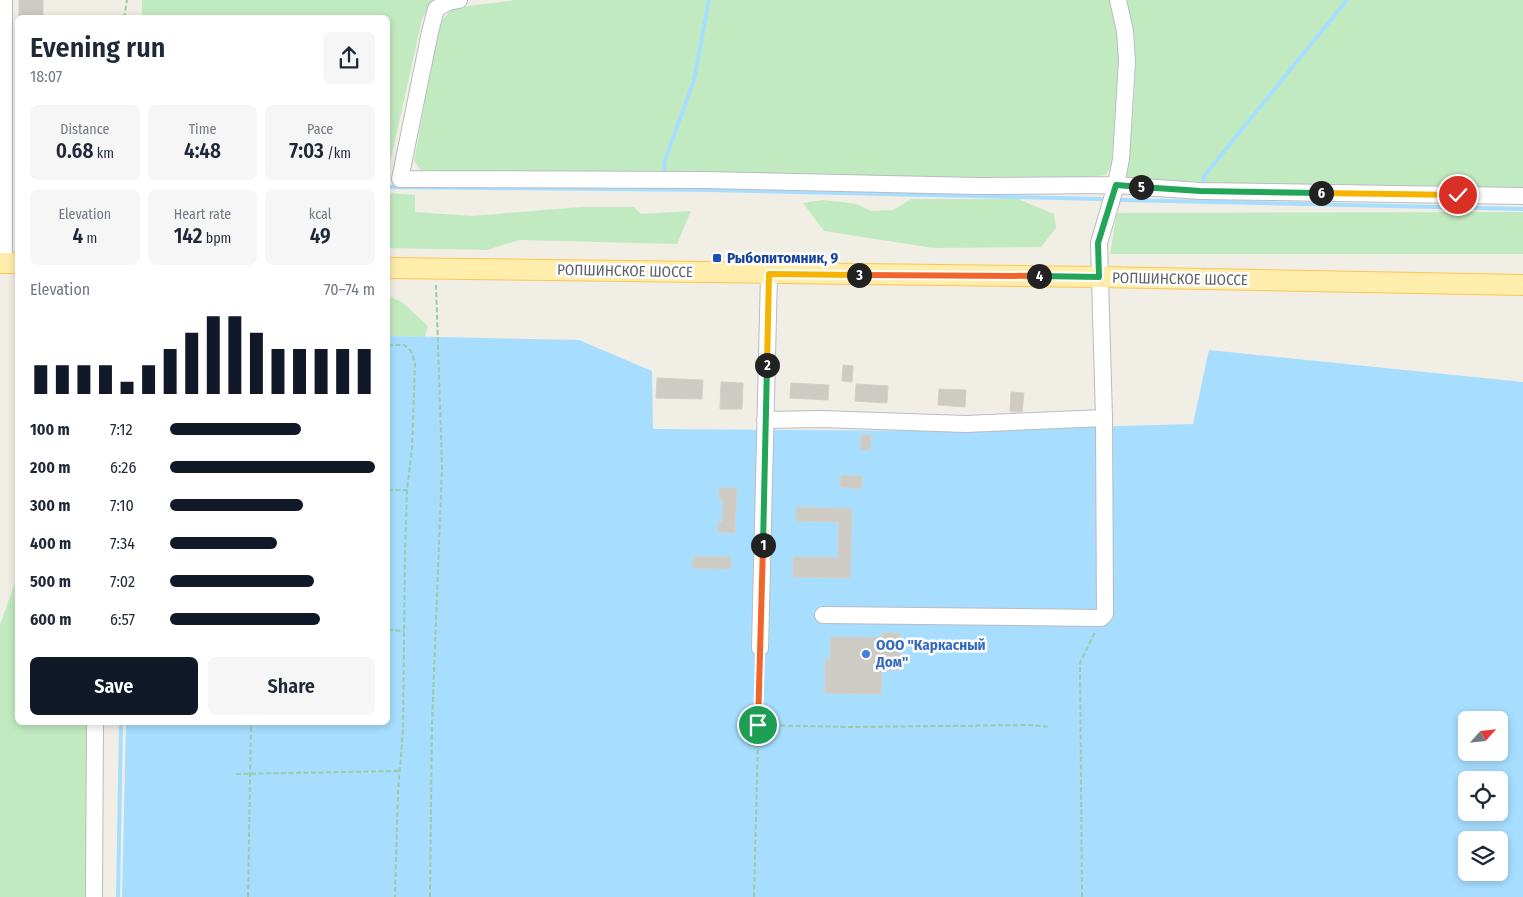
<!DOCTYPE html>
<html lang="en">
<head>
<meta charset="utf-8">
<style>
  body { margin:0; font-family:"Fira Sans Condensed",sans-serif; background:#f6f6f7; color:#1f2937; height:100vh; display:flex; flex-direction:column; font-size:19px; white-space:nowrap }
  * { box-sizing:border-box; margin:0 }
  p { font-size:16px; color:#747a83 }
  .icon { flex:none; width:28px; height:28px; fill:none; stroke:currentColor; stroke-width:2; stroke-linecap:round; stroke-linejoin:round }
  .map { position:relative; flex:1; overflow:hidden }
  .sheet { position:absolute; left:15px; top:15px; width:375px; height:710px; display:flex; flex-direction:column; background:#fff; border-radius:8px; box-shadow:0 2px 8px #0003 }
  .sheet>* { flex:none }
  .needle { width:32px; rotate:63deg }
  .fabs { position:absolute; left:1458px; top:711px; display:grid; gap:10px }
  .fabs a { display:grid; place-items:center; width:50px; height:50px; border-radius:8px; background:#fff; box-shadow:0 2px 8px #0003; font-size:25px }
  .pin { position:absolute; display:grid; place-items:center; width:42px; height:42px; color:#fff; margin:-21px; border:2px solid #fff; border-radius:50%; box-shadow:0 1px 5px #0007 }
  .km { position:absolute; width:25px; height:25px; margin:-12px; border-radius:50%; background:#222; color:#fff; font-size:14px; line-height:25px; text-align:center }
  .round { display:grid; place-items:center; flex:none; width:52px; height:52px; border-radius:8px; background:#f6f6f7 }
  .headline { display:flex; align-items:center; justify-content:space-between; height:85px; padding:0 15px }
  h1 { font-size:28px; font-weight:600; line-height:38px }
  .metrics { display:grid; grid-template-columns:repeat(3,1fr); gap:8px; height:85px; padding:5px 15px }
  .metrics div { display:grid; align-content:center; border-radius:8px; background:#f6f6f7; text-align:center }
  .metrics b { font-size:21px; font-weight:600 }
  .metrics small { font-size:14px; font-weight:400 }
  .metrics p { font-size:14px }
  .chart { height:140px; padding:10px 15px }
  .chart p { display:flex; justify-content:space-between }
  .chart svg { width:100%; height:90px; margin-top:5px; stroke:#111827; stroke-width:6 }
  .button { display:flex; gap:10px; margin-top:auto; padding:10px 15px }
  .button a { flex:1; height:58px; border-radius:8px; background:#111827; color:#fff; font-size:20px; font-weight:600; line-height:58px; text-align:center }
  .button a+a { background:#f6f6f7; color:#1f2937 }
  ul { padding:0 15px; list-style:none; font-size:16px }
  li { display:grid; grid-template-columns:80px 60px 1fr; align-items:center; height:38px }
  li i { height:12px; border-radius:6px; background:#111827 }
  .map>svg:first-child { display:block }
</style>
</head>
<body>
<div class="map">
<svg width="1523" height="897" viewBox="0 0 1523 897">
  <rect width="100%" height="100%" fill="#f1eee5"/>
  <path fill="#c2eac0" d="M142 0H433L422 19 390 163H388V18L142 17Z
    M515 0H1112L1119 32 1121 68 1111 166 1106 175 1079 178 964 179 524 174 421 170 414 161 439 24 453 8Z
    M1126 0H1523V188L1324 186 1168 181 1126 177C1131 134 1139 77 1133 34 1131 23 1128 11 1126 0Z
    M388 193 415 195V212L472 216 581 207H634L641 214 691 211 677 244 519 240 487 250 388 248Z
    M911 199H1018L1054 214 1056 228 1041 247 933 248 824 231 803 203 823 200 857 204 871 211 893 210Z
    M1523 212V254H1110L1117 213Z
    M388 296 402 302 428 326 425 337 388 336Z
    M17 577 18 722 89 723 88 897H0V625Z"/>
  <path fill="#a7deff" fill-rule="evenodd" d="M388 336 579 340 652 371 653 429 942 431 1193 424 1209 350 1523 382V897H122L126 723 388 722ZM1466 720H1499V752H1466ZM1466 780H1499V812H1466ZM1466 840H1499V872H1466Z"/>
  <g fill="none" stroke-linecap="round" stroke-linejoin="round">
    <path stroke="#a7deff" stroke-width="4" d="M665 171 664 163 694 80 709 0
      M1203 185 1204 176 1347 0
      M388 187 713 190 1101 199
      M1122 200 1523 209
      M118 897 121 722"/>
  </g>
  <path fill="#cecac4" stroke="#d6cfc3" d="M19 0H43V18H19Z
    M843 365 853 366 852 382 842 381Z
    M657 378 703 380 702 399 656 398Z
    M721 382 743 383 742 409H720Z
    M791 383 829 385 828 400 790 398Z
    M856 384 888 386 887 403 855 401Z
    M939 389 966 390 965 407 938 405Z
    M1011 392 1024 393 1022 412 1010 411Z
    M861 435H871L870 450H861Z
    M841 475 862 476 861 489 840 487Z
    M719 488H737L735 533 718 532V522H722L723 499H719Z
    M796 507 852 509 850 578 793 577V557L838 558 839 522 796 521Z
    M693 557H731L730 569 693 568Z
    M882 633H900V670H882L881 694 825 693V659L830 660 831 637 882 638Z"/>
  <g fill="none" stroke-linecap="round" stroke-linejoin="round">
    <g stroke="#b8bcc0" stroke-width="18">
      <path id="minor" d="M459 0 448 2 436 9 430 32 400 179 703 180 977 186 1116 185 1200 191 1523 196
        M4 263V0
        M765 420 821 419 966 424 1104 418
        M823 615 1101 618 1105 614 1104 418 1099 243 1116 185 1121 159 1127 62 1125 31 1118 0
        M760 648 769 274
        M94 897 95 722"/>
    </g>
    <g stroke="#fec451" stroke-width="22">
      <path id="major" d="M0 263H18
        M388 268 1099 277 1523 285"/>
    </g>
    <path stroke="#98cca4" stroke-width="2" stroke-dasharray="5 2.5" stroke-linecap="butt" d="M124 18 127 0
      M388 345H404L411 351 415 364 412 449 407 490 405 552 403 730 398 792 395 897
      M388 490H407
      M388 630 404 631
      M758 725 851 727 1030 725 1050 727
      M236 774 399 771
      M248 897 251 722
      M430 897 432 723 442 467 436 285
      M754 897 760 662
      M1082 897 1080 663 1095 632"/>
    <use href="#minor" stroke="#fff" stroke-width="16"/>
    <use href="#major" stroke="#ffedac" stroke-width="20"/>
  </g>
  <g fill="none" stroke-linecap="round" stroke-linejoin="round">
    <g stroke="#fff" stroke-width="10">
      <path id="split-1" d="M758 725 763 545"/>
    </g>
    <g stroke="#fff" stroke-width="10">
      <path id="split-2" d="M763 545 767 365"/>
    </g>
    <g stroke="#fff" stroke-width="10">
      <path id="split-3" d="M767 365 769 274 859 275"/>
    </g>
    <g stroke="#fff" stroke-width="10">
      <path id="split-4" d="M859 275 1039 276"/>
    </g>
    <g stroke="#fff" stroke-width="10">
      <path id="split-5" d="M1039 276 1099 277 1098 243 1116 185 1141 187"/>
    </g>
    <g stroke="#fff" stroke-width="10">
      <path id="split-6" d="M1141 187 1200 191 1321 193"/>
    </g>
    <g stroke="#fff" stroke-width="10">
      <path id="split-7" d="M1321 193 1458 195"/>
    </g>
    <use href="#split-1" stroke="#f0652b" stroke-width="6"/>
    <use href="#split-2" stroke="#22a559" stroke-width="6"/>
    <use href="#split-3" stroke="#f5b400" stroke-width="6"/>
    <use href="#split-4" stroke="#f0652b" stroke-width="6"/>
    <use href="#split-5" stroke="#22a559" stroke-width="6"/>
    <use href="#split-6" stroke="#22a559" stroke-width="6"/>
    <use href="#split-7" stroke="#f5b400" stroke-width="6"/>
  </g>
  <rect fill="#1a4fb4" stroke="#fff" stroke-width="2" x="712" y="253" width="10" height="10" rx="2.5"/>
  <circle fill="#3f7fe0" stroke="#fff" stroke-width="2" cx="866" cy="654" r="5"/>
  <g text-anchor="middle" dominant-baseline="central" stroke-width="5" stroke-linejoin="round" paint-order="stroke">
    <g font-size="15" font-weight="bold" fill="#164399" stroke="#fff" text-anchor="start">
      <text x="727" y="258">Рыбопитомник, 9</text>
    </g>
    <g font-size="15" fill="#5d6267" stroke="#fff">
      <text transform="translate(625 271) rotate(1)">РОПШИНСКОЕ ШОССЕ</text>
      <text transform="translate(1180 279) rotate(1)">РОПШИНСКОЕ ШОССЕ</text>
    </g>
    <g font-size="15" font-weight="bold" fill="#366cbe" stroke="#fff" text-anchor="start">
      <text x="876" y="645">ООО "Каркасный<tspan x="876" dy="17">Дом"</tspan></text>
    </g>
  </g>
</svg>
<div class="fabs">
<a><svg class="needle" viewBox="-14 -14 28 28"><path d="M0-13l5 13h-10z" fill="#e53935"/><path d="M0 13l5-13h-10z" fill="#747a83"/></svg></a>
<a><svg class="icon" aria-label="locate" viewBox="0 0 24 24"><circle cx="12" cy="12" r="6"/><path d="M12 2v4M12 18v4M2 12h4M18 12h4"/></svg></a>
<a><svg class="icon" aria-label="layers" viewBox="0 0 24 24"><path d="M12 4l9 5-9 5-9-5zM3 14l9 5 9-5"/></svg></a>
</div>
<div class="pin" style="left:758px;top:725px;background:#1e9e55"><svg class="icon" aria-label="arrive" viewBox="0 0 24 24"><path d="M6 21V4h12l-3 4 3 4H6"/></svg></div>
<div class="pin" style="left:1458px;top:195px;background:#d93025"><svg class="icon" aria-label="check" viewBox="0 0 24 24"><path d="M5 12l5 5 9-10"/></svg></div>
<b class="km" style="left:763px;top:545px">1</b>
<b class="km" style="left:767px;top:365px">2</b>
<b class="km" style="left:859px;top:275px">3</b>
<b class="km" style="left:1039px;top:276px">4</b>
<b class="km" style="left:1141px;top:187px">5</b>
<b class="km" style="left:1321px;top:193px">6</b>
<section class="sheet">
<div class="headline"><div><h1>Evening run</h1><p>18:07</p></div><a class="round"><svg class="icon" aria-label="share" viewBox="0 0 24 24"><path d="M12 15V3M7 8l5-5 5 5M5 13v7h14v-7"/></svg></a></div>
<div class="metrics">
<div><p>Distance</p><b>0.68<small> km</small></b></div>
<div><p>Time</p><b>4:48</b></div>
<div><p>Pace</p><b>7:03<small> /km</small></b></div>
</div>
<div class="metrics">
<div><p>Elevation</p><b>4<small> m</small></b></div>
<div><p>Heart rate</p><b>142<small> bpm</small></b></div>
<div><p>kcal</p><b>49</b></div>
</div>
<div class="chart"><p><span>Elevation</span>70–74 m</p>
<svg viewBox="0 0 160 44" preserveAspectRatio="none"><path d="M5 44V30M15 44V30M25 44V30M35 44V30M45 44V38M55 44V30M65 44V22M75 44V14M85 44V6M95 44V6M105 44V14M115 44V22M125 44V22M135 44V22M145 44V22M155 44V22"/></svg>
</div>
<ul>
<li><b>100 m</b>7:12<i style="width:64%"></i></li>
<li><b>200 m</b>6:26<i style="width:100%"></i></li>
<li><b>300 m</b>7:10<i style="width:65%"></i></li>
<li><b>400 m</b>7:34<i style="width:52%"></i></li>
<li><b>500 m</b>7:02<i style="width:70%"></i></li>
<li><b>600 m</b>6:57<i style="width:73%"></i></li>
</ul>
<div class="button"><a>Save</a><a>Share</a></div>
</section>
</div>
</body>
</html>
